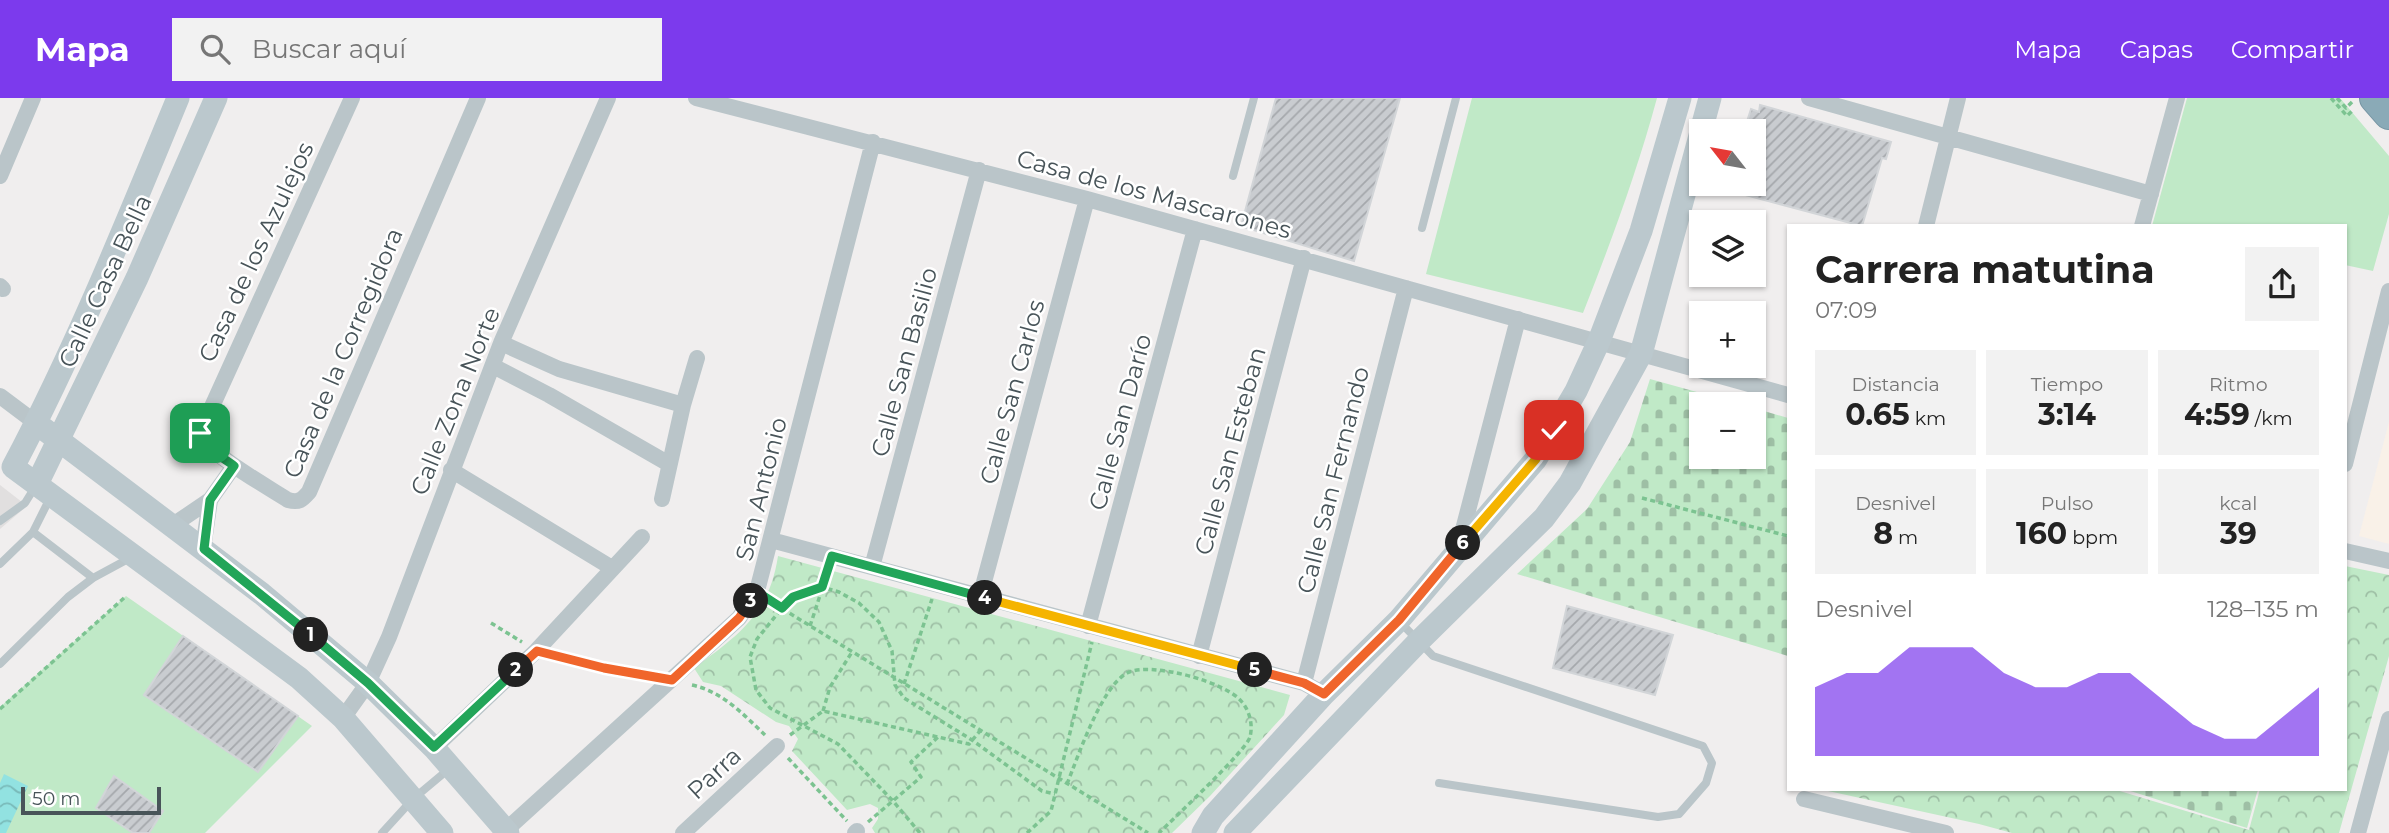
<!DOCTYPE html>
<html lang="es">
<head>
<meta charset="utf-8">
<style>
  body { margin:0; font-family:Montserrat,sans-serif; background:#f2f2f2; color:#222; height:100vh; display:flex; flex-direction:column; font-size:26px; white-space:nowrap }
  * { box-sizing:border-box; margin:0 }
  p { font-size:23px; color:#767676 }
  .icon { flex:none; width:38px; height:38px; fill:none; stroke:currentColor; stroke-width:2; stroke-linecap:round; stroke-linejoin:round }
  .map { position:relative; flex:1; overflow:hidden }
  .side { position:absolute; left:1787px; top:126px; width:560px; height:567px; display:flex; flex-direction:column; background:#fff; border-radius:0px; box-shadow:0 2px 5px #0004 }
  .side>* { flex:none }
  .needle { width:46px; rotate:301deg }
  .fabs { position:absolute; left:1689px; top:21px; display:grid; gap:14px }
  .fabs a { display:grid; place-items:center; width:77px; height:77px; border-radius:0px; background:#fff; box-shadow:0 2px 5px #0004; font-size:35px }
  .scale { position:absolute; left:21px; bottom:18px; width:140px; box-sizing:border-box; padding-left:7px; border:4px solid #485459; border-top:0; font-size:19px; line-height:24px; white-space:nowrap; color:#485459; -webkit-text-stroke:5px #fff; paint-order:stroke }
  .pin { position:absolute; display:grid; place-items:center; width:60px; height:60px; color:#fff; margin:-30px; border-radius:14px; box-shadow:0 4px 10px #0006 }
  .km { position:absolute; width:35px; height:35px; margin:-18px; border-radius:50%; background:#222; color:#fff; font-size:19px; line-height:35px; text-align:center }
  .round { display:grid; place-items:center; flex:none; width:74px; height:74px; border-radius:0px; background:#f2f2f2 }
  .head { display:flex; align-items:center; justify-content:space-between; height:119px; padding:0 28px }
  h1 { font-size:38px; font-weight:700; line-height:52px }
  .stats { display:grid; grid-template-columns:repeat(3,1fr); gap:10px; height:119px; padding:7px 28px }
  .stats div { display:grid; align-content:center; border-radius:0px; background:#f2f2f2; text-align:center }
  .stats b { font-size:30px; font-weight:700 }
  .stats small { font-size:19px; font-weight:400 }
  .stats p { font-size:19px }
  .chart { height:196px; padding:14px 28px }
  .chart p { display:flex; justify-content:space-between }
  .chart svg { width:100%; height:126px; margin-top:7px; fill:#7c3aed; opacity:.7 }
  header { display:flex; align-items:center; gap:42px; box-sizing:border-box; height:98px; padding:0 35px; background:#7c3aed; color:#fff }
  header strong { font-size:33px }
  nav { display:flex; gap:38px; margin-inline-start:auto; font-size:24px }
  .search { width:490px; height:63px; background:#f2f2f2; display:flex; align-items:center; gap:18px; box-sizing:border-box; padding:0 24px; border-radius:0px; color:#767676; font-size:26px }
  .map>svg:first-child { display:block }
</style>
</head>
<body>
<header>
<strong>Mapa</strong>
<div class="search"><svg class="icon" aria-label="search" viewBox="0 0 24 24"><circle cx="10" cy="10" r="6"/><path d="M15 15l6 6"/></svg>Buscar aquí</div>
<nav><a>Mapa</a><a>Capas</a><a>Compartir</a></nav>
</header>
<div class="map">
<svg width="2389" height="735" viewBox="0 0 2389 735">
  <defs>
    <pattern id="cemetery-stones" width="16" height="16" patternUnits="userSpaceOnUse" patternTransform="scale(1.75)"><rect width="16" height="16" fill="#c0e9c7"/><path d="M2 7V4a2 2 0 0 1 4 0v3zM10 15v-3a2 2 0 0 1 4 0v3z" fill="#9ebfa5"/></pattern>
    <pattern id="park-crowns" width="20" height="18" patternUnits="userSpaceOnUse" patternTransform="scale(1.75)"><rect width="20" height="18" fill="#c0e9c7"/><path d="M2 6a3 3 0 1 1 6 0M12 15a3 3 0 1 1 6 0" fill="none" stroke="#9ebfa5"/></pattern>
    <pattern id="water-waves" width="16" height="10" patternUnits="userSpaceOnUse" patternTransform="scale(1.75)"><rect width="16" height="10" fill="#92e2e1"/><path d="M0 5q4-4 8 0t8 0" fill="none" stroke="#79bab9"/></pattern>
    <pattern id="building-hatch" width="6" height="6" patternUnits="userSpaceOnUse" patternTransform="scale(1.75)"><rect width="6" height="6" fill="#c9ccd0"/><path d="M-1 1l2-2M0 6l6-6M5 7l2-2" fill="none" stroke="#a5a8ac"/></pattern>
  </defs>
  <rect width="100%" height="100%" fill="#f0eeee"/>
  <path fill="#f9f1e8" d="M2389 324V446L2359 438Z"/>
  <path fill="#e1dfdf" d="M0 387 27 408 0 431Z"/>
  <path fill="#c0e9c7" d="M1472 0H1657C1637 74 1611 144 1583 215L1426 176Z
    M2187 0H2340L2389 58V116L2373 173 2345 167V128H2152Z
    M126 498 312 628 205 735H0V609Z"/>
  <path fill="url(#cemetery-stones)" d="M1650 281 1740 306H1701V359H1754V310L1788 320V558L1517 476 1587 411 1630 344Z
    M2124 691H2258L2247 730Z"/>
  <path fill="url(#park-crowns)" d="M778 458 1290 597 1284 617 1210 698 1172 735H875L872 730 878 721V710L870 706 847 712 792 653 798 641 789 628 776 624 721 588 703 584 694 570C739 537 769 516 778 458Z
    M2345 468 2389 477V558L2339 735H2012L1979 726 1819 691H2113L2249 732 2260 691H2345Z"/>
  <path fill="url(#water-waves)" d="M4 676 28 688 6 735H0V685Z"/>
  <path fill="url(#building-hatch)" stroke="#d2d5d8" stroke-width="2" d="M1276 0H1400L1354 163 1241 128Z
    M1760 7 1891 44 1886 61 1882 60 1862 128 1723 91 1724 86H1754V33H1744L1751 11 1759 14Z
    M1567 508 1673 537 1655 597 1553 570Z
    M183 538 298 618 258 674 144 597Z
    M114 678 163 713 149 735H133L96 710Z"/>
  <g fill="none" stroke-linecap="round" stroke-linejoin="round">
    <g stroke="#7695a3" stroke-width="32">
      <path id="highway" d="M2375 0 2389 16"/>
    </g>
    <path stroke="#7cc391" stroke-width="3.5" stroke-dasharray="5 3.5" stroke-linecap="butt" d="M2331 0 2347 18 2354 11
      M2337 0 2346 10 2352 4
      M1642 400 1788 438
      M768 502 1148 735
      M491 525 522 544
      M810 528 828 473
      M555 557 604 570 650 578
      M904 586 932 501
      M692 587C723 594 743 616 765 637
      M0 611 124 500
      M823 613 830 589 852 554
      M790 637 823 613 969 646 980 633
      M788 660 847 723
      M1067 686C1078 659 1101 589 1127 575 1150 563 1227 584 1242 604 1250 614 1253 627 1250 639 1246 653 1174 720 1159 735
      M868 724 921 679 911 664 938 639
      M920 735 893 703 838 646 770 610 756 592 750 559 757 541 782 510 793 499 822 489 839 494 859 505 879 524 892 553 895 587 904 600 972 642 1042 693 1055 696
      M1027 735 1051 713 1092 544"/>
    <path stroke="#bac5c9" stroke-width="8" d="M1233 78 1254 0
      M1422 130 1456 0
      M0 423 25 405 35 389
      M0 466 33 434 50 400
      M93 480 130 460
      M1401 525 1433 558 1703 648 1712 665 1706 685 1679 716 1658 719 1439 685
      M0 566 68 499 93 480 33 434
      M382 735 413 701 450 670"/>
    <path stroke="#bac5c9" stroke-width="16" d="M352 0 200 335C202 352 271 391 288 402 299 405 302 402 309 394L478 0
      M696 0 1087 101 1788 297
      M1809 0 2151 96
      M0 78 33 0
      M1926 128 1958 0
      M2142 128 2177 0
      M0 188 3 191
      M501 245 559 271 683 307
      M493 268 549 297 669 366
      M0 298 36 325
      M2345 366 2389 193
      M451 372 612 470
      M662 401 683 307 697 260
      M173 427 210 402 234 368
      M771 442 1304 585 1324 596
      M1459 447 1518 221
      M203 451 210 402
      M2345 453 2389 463
      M872 469 979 72
      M980 499 1087 101
      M1088 528 1195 131
      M1199 558 1304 160
      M1304 585 1406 190
      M343 620 368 585 389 539 501 245 608 0
      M434 650 536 553 642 439
      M1804 701 1946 735
      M506 732 739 520 757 493 873 44
      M683 735 777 648
      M855 735 857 733
      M2358 735 2389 621"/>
    <path stroke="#bbc8cd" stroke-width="23" d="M178 0C127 124 76 250 13 369L299 580 343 620 442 735
      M1701 33 1710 0
      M36 325 262 496 368 585 434 650 508 735
      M37 386 137 180 216 0
      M1203 735 1213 718 1324 596 1399 522 1536 361 1576 293 1599 243 1641 133 1680 0
      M1235 735 1418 544 1544 420 1570 385 1641 256 1701 34"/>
    <use href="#highway" stroke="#8aaab7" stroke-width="30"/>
  </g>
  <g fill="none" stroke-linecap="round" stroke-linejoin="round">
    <g stroke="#fff" stroke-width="14">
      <path id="split-1" d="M200 335C202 350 223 359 234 368L210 402 204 451 311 537"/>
    </g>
    <g stroke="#fff" stroke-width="14">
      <path id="split-2" d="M311 537 368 585 434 649 516 572"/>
    </g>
    <g stroke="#fff" stroke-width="14">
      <path id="split-3" d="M516 572 537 553 604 570 672 582 739 520 751 503"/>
    </g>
    <g stroke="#fff" stroke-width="14">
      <path id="split-4" d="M751 503 757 494 782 510 793 499 822 489 832 458 985 500"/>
    </g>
    <g stroke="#fff" stroke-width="14">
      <path id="split-5" d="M985 500 1255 572"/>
    </g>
    <g stroke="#fff" stroke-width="14">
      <path id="split-6" d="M1255 572 1304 585 1324 596 1399 522 1463 445"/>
    </g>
    <g stroke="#fff" stroke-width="14">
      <path id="split-7" d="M1463 445 1536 361 1554 332"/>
    </g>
    <use href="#split-1" stroke="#22a559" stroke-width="9"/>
    <use href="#split-2" stroke="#22a559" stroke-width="9"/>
    <use href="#split-3" stroke="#f0652b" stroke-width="9"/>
    <use href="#split-4" stroke="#22a559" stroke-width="9"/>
    <use href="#split-5" stroke="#f5b400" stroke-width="9"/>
    <use href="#split-6" stroke="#f0652b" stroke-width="9"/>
    <use href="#split-7" stroke="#f5b400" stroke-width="9"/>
  </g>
  <g text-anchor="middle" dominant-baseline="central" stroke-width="5" stroke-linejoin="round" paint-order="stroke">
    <g font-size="24" fill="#485459" stroke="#fff">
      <text transform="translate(1154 96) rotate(15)">Casa de los Mascarones</text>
      <text transform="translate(256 154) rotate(-65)">Casa de los Azulejos</text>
      <text transform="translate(105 183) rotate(-65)">Calle Casa Bella</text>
      <text transform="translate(343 255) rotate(-67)">Casa de la Corregidora</text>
      <text transform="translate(904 264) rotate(-75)">Calle San Basilio</text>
      <text transform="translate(1012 294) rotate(-75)">Calle San Carlos</text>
      <text transform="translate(455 303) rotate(-68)">Calle Zona Norte</text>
      <text transform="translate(1120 324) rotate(-75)">Calle San Darío</text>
      <text transform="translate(1230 353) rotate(-75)">Calle San Esteban</text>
      <text transform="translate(1333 382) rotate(-76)">Calle San Fernando</text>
      <text transform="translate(761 391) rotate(-76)">San Antonio</text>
      <text transform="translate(714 675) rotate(-43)">Parra</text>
    </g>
  </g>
</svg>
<div class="fabs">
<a><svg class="needle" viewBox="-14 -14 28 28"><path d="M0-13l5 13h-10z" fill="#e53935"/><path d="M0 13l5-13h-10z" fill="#767676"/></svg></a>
<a><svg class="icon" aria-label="layers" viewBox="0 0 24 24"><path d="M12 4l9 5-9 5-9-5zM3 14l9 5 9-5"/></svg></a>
<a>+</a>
<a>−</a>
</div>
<div class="scale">50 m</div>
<div class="pin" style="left:200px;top:335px;background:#1e9e55"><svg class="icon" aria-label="arrive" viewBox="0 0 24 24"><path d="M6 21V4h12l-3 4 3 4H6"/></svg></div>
<div class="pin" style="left:1554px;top:332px;background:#d93025"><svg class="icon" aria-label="check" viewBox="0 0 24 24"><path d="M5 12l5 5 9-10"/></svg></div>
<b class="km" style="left:311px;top:537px">1</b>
<b class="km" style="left:516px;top:572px">2</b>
<b class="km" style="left:751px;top:503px">3</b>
<b class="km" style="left:985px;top:500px">4</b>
<b class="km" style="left:1255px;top:572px">5</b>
<b class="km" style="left:1463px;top:445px">6</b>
<section class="side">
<div class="head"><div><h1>Carrera matutina</h1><p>07:09</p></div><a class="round"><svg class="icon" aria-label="share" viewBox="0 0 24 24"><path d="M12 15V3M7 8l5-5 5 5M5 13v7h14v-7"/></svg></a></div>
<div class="stats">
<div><p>Distancia</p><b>0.65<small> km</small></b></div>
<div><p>Tiempo</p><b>3:14</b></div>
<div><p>Ritmo</p><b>4:59<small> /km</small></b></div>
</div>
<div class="stats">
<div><p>Desnivel</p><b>8<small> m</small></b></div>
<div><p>Pulso</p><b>160<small> bpm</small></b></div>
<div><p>kcal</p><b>39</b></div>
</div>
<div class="chart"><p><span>Desnivel</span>128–135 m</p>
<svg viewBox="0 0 160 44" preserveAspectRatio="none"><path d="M0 44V20L10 15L20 15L30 6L40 6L50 6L60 15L70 20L80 20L90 15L100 15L110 24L120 33L130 38L140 38L150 29L160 20V44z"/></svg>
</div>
</section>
</div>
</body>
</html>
